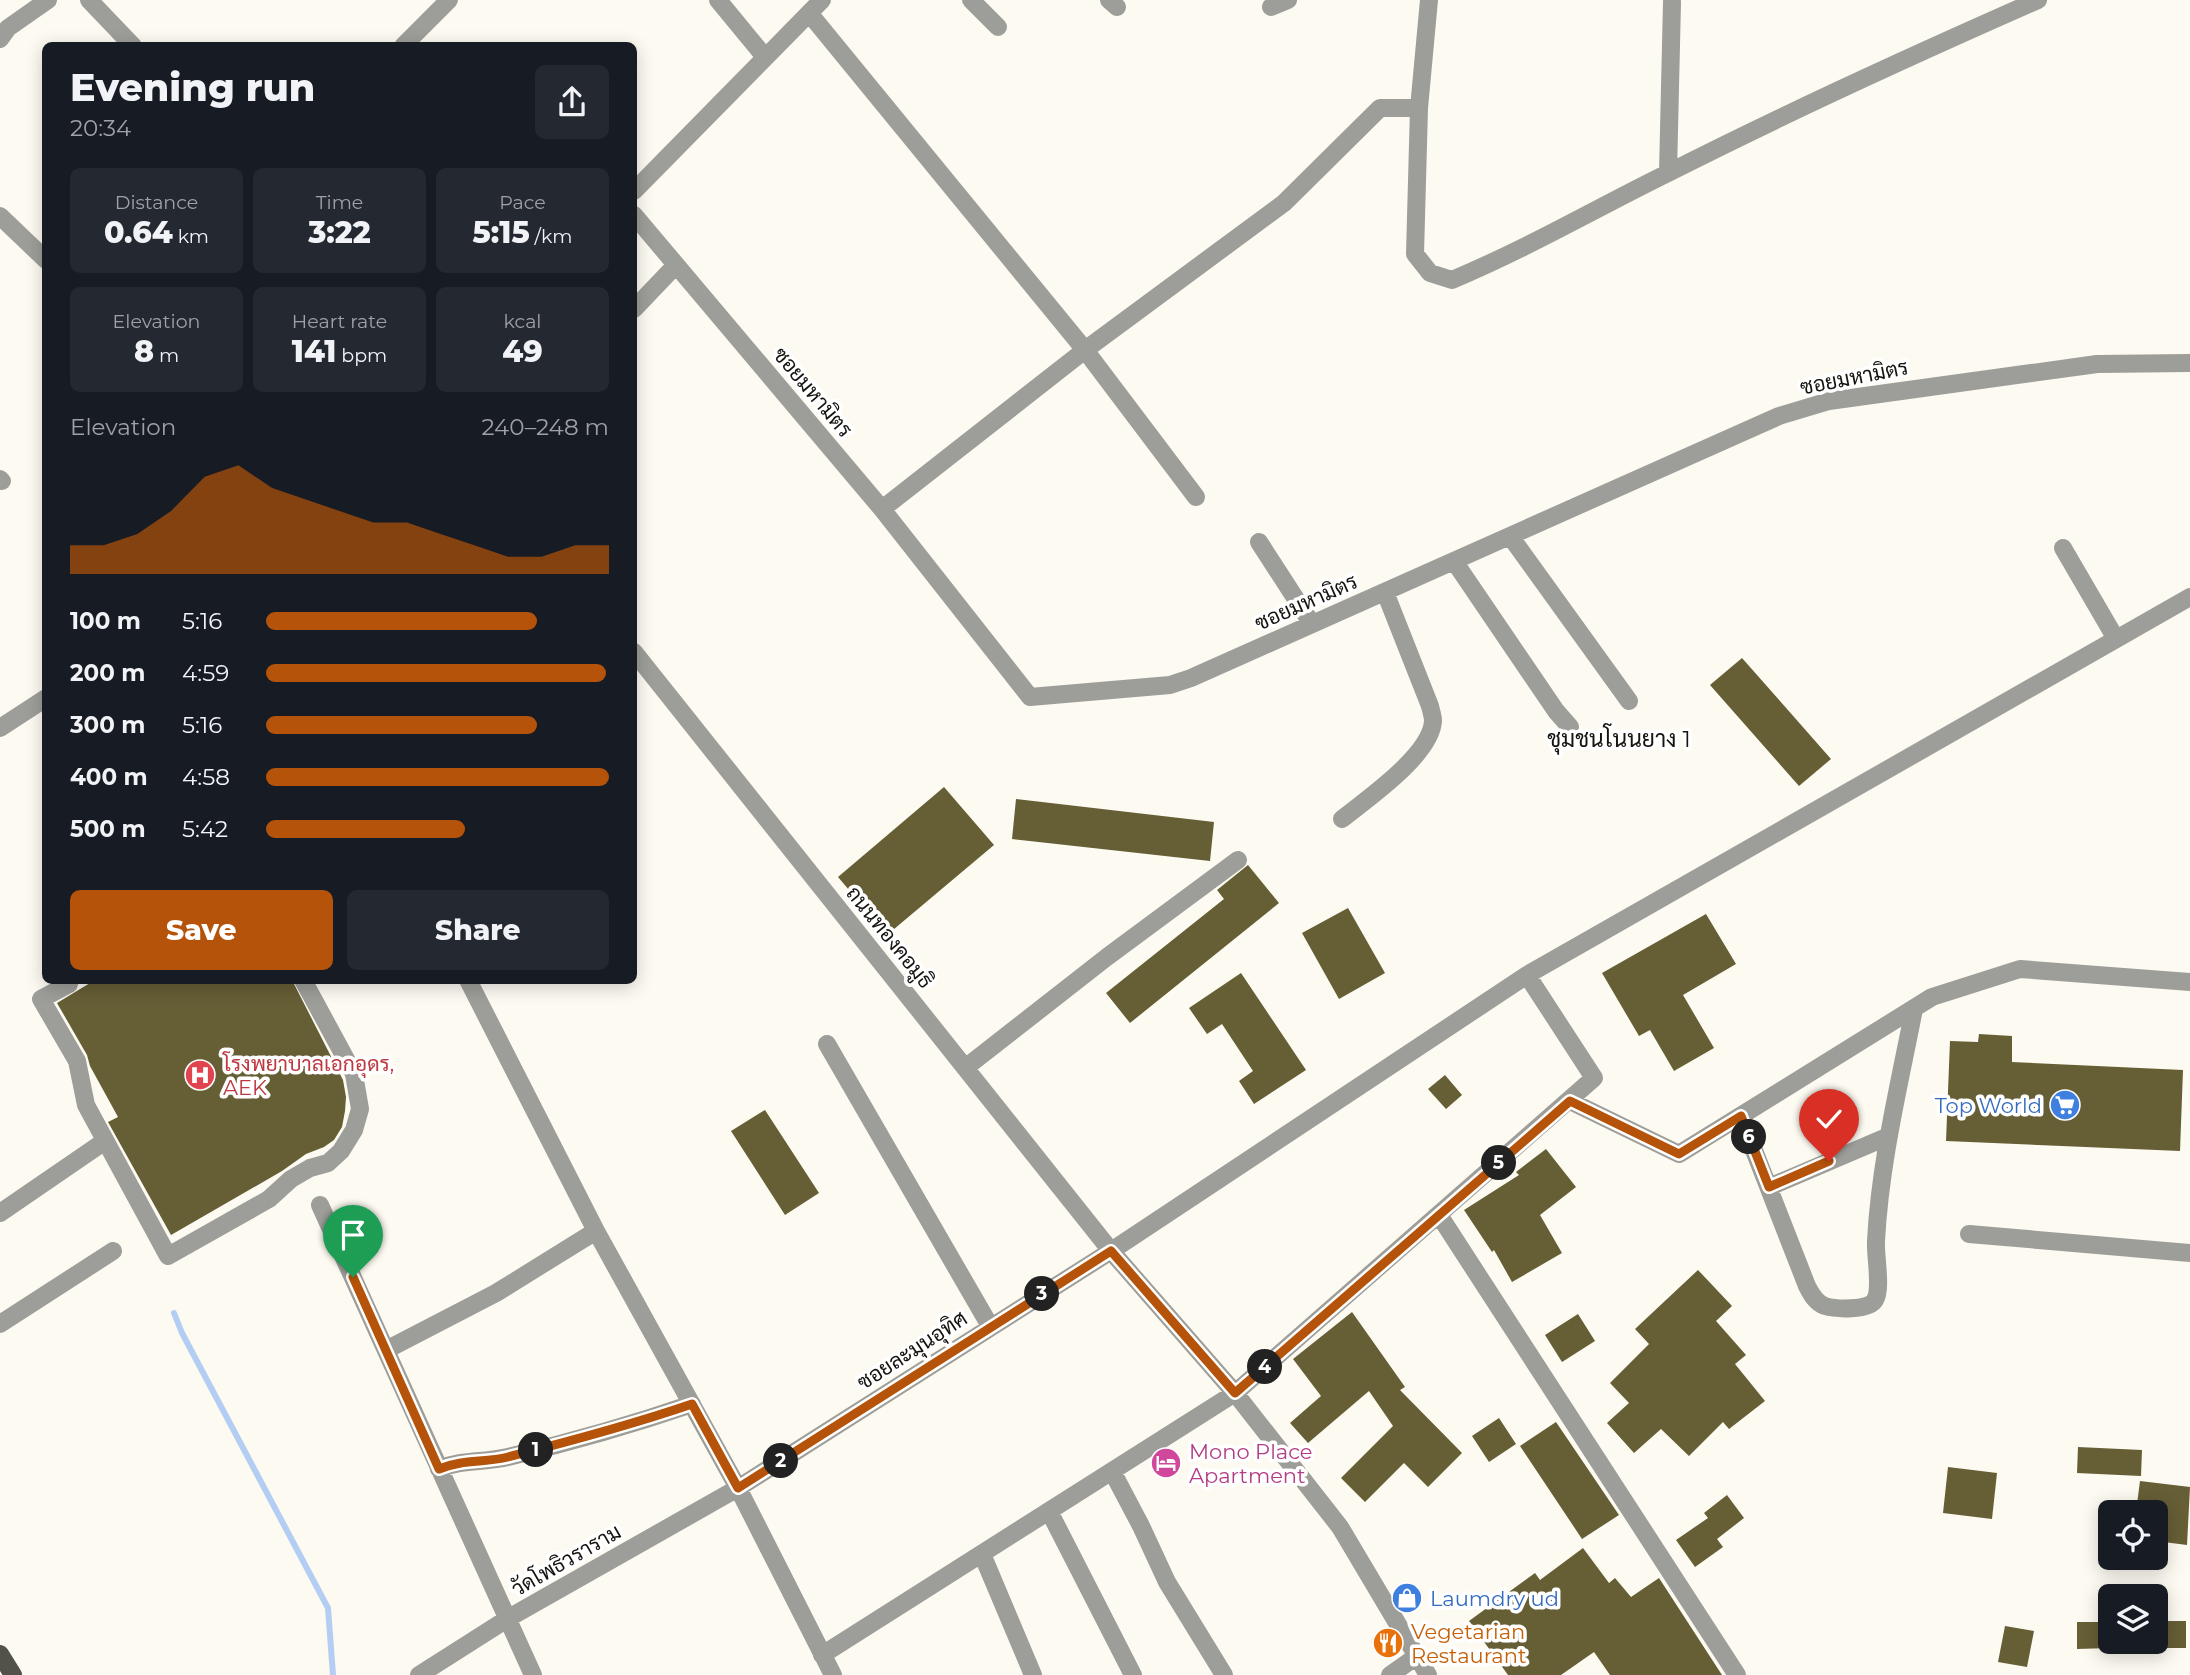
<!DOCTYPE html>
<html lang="en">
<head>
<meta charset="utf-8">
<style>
  body { margin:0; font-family:Montserrat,Sarabun,sans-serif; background:#242831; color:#f1f3f6; height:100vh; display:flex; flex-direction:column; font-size:26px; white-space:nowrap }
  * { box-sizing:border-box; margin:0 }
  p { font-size:23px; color:#9ea1a6 }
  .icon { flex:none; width:38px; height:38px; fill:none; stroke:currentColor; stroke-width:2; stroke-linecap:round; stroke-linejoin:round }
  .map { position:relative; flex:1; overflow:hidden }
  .panel { position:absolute; left:42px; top:42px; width:595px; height:942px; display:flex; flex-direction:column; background:#171b24; border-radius:10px; box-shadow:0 4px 18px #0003 }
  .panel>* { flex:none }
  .controls { position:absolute; left:2098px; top:1500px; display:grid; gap:14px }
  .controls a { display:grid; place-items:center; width:70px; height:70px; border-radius:10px; background:#171b24; box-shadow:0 4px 18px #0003; font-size:35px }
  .pin { position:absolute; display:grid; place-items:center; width:60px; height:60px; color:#fff; margin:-72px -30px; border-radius:50% 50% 50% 0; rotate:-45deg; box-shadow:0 0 7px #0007 }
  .pin .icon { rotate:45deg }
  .km { position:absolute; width:35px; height:35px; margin:-18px; border-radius:50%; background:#222; color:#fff; font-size:19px; line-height:35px; text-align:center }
  .round { display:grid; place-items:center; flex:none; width:74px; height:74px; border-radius:10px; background:#242831 }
  .overview { display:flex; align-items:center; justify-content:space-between; height:119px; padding:0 28px }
  h1 { font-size:38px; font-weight:800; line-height:52px }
  .figures { display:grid; grid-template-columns:repeat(3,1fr); gap:10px; height:119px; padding:7px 28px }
  .figures div { display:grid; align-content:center; border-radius:10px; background:#242831; text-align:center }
  .figures b { font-size:30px; font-weight:800 }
  .figures small { font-size:19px; font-weight:400 }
  .figures p { font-size:19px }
  .chart { height:196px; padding:14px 28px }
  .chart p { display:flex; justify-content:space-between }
  .chart svg { width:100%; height:126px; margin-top:7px; fill:#b45309; opacity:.7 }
  .action { display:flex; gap:14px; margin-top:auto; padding:14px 28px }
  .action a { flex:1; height:80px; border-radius:10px; background:#b45309; color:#fff; font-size:28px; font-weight:800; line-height:80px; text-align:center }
  .action a+a { background:#242831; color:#f1f3f6 }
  ul { padding:0 28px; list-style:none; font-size:23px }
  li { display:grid; grid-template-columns:112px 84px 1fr; align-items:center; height:52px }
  li i { height:18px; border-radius:9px; background:#b45309 }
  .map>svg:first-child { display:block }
</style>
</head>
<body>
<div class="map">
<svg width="2190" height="1675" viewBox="0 0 2190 1675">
  <rect width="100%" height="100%" fill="#fcfaf1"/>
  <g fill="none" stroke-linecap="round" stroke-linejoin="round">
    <path stroke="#b4cef3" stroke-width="6" d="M174 1313 182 1333 328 1608 333 1675"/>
  </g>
  <path fill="#665e35" d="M1742 658 1831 759 1799 786 1710 685Z
    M944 787 994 845 887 935 838 877Z
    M1016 799 1214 822 1210 861 1012 839Z
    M1248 865 1279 903 1130 1023 1106 993 1224 899 1217 890Z
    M1348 908 1385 973 1339 999 1302 933Z
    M1706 914 1736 964 1683 995 1714 1048 1674 1071 1650 1030 1639 1036 1602 973Z
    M1241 973 1306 1070 1254 1104 1239 1081 1253 1071 1222 1024 1207 1034 1189 1008Z
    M95 980H292L343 1080 346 1097 345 1111 342 1127 334 1140 324 1147 306 1154 282 1171 171 1235 108 1122 118 1117 90 1066 87 1055 57 1003Z
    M1979 1034 2012 1036V1062L2183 1070 2180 1151 1946 1141 1950 1041 1978 1042Z
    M1445 1075 1462 1095 1446 1109 1428 1089Z
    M765 1110 819 1193 785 1215 731 1131Z
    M1546 1149 1576 1187 1540 1215 1562 1253 1512 1282 1494 1250 1492 1252 1464 1210 1519 1175 1516 1172Z
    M1698 1270 1732 1306 1716 1321 1746 1355 1735 1364 1765 1401 1729 1429 1723 1422 1689 1456 1661 1429 1634 1453 1607 1423 1629 1403 1610 1383 1649 1344 1635 1329Z
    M1352 1312 1405 1387 1400 1390 1462 1453 1428 1487 1404 1463 1365 1502 1341 1478 1393 1426 1369 1391 1308 1443 1290 1423 1321 1396 1293 1359Z
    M1578 1314 1595 1341 1562 1362 1545 1335Z
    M1499 1418 1516 1444 1489 1462 1472 1436Z
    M1556 1422 1619 1515 1582 1539 1520 1446Z
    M2078 1447 2142 1450 2141 1476 2077 1473Z
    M1948 1467 1997 1473 1992 1519 1943 1513Z
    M2140 1481 2190 1487 2187 1545 2156 1541V1512H2136Z
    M1727 1495 1744 1518 1717 1539 1723 1547 1695 1567 1676 1540 1708 1518 1704 1513Z
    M1583 1548 1609 1583 1615 1578 1631 1597 1659 1578 1722 1675H1610L1594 1652 1561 1675H1508L1469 1621 1535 1573 1540 1580Z
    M2156 1621H2186V1648H2156Z
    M2077 1622H2110V1648L2077 1649Z
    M2005 1626 2034 1631 2027 1667 1998 1662Z"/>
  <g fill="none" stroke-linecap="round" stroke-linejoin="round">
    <path stroke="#9d9d99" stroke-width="18" d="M89 0 133 46
      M718 0 765 57
      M971 0 998 27
      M1109 0 1117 7
      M1271 7 1288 0
      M809 13 1085 350 1196 497
      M0 39 8 28 48 0
      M403 46 449 0
      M1419 108 1429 0
      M1668 173 1672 2
      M634 191 822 0
      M634 215 882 509 1030 697 1170 685 1191 678 1779 416 1829 401 2097 364 2190 363
      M0 216 46 260
      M634 309 675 266
      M0 479 2 481
      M882 509 1085 350 1284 203 1380 108H1419L1415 254 1430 273 1452 280C1526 249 1595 209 1666 174 1788 112 1913 55 2038 0
      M1510 536 1629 701
      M1259 542 1312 624
      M2063 548 2116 639
      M1454 561 1556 711 1570 727
      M634 652 1111 1251 1235 1393 1340 1527 1428 1675
      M0 728 46 698
      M1342 819C1367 799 1431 755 1433 721 1433 716 1431 711 1430 706L1385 592
      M66 980 69 984 41 999 77 1061 86 1105 168 1256 269 1199 291 1179 310 1168 328 1163 341 1151 354 1130 360 1109 354 1074 303 980
      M468 980 596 1231 738 1488 833 1675
      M827 1044 990 1326
      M965 1068 1107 957 1238 860
      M1570 1101 1679 1154 1932 997 2020 969 2190 982
      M1741 1117 1807 1286C1811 1294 1816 1303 1825 1306 1835 1309 1869 1311 1875 1300 1882 1288 1875 1256 1876 1241 1880 1163 1899 1086 1914 1009
      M1769 1187 1889 1136
      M320 1205 533 1675
      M0 1213 105 1141
      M1439 1215 1737 1675
      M1969 1234 2190 1253
      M0 1324 113 1251
      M386 1350 496 1293 596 1231
      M439 1469C463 1459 484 1463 508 1457 571 1442 631 1425 692 1404
      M1112 1471 1141 1526 1167 1582 1224 1675
      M1049 1511 1133 1675
      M982 1554 1033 1675
      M822 1655 1235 1393 1594 1078 1527 975
      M419 1675 507 1619 738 1488 1111 1251 1527 975 2190 597
      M1390 1675 1417 1656"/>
    <path stroke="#52524b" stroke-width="18" d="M0 1654 13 1675"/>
  </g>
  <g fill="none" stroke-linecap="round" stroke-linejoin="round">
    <g stroke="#fff" stroke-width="14">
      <path id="route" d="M353 1277 439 1469C463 1459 484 1463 508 1457 571 1441 631 1425 692 1404L738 1488 1111 1251 1235 1393 1570 1101 1679 1154 1741 1116 1769 1187 1829 1161"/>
    </g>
    <use href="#route" stroke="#b45309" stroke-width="9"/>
  </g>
  <defs>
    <g id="hospital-disc" transform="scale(1.575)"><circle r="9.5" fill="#e0444e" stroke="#fff"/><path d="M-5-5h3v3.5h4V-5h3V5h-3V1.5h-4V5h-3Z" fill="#fff"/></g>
    <g id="supermarket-disc" transform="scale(1.575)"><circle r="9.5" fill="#3f7fe0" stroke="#fff"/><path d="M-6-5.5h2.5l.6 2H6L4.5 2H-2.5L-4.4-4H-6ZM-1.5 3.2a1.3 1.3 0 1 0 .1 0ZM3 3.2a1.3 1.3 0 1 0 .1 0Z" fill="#fff"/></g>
    <g id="hotel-disc" transform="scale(1.575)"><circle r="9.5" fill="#d1479c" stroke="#fff"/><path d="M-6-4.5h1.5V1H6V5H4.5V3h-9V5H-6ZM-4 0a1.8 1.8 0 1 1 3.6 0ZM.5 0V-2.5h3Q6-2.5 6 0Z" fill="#fff"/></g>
    <g id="shop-disc" transform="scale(1.575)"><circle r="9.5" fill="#3f7fe0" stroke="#fff"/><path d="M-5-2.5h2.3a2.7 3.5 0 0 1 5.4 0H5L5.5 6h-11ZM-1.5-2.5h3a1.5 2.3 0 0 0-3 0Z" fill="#fff"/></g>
    <g id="restaurant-disc" transform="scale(1.575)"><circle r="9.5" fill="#e8710a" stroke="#fff"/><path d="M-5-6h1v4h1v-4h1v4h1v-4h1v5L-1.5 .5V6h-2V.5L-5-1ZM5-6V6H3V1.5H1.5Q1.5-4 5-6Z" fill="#fff"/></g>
  </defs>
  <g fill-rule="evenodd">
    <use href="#hospital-disc" x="200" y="1075"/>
    <use href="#supermarket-disc" x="2065" y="1105"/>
    <use href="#hotel-disc" x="1166" y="1463"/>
    <use href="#shop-disc" x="1407" y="1598"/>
    <use href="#restaurant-disc" x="1388" y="1643"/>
  </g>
  <g text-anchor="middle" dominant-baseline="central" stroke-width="7" stroke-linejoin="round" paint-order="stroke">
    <g font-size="21" fill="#151411" stroke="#fff">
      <text transform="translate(1854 377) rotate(-11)">ซอยมหามิตร</text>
      <text transform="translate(813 392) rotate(50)">ซอยมหามิตร</text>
      <text transform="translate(1306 602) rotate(-24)">ซอยมหามิตร</text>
      <text transform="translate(890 937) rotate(51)">ถนนทองคอมูธิ</text>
      <text transform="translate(912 1350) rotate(-33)">ซอยละมุนอุทิศ</text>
      <text transform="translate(566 1560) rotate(-30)">วัดโพธิวราราม</text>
    </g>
    <g font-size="21" fill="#be3a42" stroke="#fff" text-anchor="start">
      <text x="223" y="1063">โรงพยาบาลเอกอุดร,<tspan x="223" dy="24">AEK</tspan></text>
    </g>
    <g font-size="21" fill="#366cbe" stroke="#fff" text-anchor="end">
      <text x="2042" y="1105">Top World</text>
      <text x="1430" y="1598" text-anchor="start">Laumdry ud</text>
    </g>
    <g font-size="21" fill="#b23c85" stroke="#fff" text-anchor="start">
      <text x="1189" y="1451">Mono Place<tspan x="1189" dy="24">Apartment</tspan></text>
    </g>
    <g font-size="21" fill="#c56008" stroke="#fff" text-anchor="start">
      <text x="1411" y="1631">Vegetarian<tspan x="1411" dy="24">Restaurant</tspan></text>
    </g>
    <g font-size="23" fill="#151411" stroke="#fff">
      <text x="1619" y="739">ชุมชนโนนยาง 1</text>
    </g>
  </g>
</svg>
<div class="controls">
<a><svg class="icon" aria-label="locate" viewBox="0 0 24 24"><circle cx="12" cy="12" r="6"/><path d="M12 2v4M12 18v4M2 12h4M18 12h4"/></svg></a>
<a><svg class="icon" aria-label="layers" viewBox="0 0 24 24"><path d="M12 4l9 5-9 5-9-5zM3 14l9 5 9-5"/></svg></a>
</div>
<div class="pin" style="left:353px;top:1277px;background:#1e9e55"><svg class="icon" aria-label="arrive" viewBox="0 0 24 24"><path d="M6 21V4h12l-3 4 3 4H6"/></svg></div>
<div class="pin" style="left:1829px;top:1161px;background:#d93025"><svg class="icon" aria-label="check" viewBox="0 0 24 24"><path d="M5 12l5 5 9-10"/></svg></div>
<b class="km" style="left:536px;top:1450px">1</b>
<b class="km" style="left:781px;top:1461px">2</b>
<b class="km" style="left:1042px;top:1294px">3</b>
<b class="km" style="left:1265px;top:1367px">4</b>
<b class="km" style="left:1499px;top:1163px">5</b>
<b class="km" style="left:1749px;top:1137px">6</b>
<section class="panel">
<div class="overview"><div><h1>Evening run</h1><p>20:34</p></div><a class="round"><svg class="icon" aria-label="share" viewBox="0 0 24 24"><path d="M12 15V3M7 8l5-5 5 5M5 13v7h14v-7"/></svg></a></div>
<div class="figures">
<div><p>Distance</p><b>0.64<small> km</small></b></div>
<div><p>Time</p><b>3:22</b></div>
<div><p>Pace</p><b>5:15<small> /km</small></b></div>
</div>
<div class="figures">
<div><p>Elevation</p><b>8<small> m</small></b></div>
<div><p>Heart rate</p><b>141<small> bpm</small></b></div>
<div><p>kcal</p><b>49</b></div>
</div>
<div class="chart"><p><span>Elevation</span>240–248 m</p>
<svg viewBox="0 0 160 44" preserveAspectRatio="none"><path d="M0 44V34L10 34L20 30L30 22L40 10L50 6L60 14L70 18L80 22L90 26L100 26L110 30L120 34L130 38L140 38L150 34L160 34V44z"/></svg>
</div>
<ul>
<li><b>100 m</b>5:16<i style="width:79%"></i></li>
<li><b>200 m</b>4:59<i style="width:99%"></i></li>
<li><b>300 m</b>5:16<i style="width:79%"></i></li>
<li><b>400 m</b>4:58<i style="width:100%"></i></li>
<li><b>500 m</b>5:42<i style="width:58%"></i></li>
</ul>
<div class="action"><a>Save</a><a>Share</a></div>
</section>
</div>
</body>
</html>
